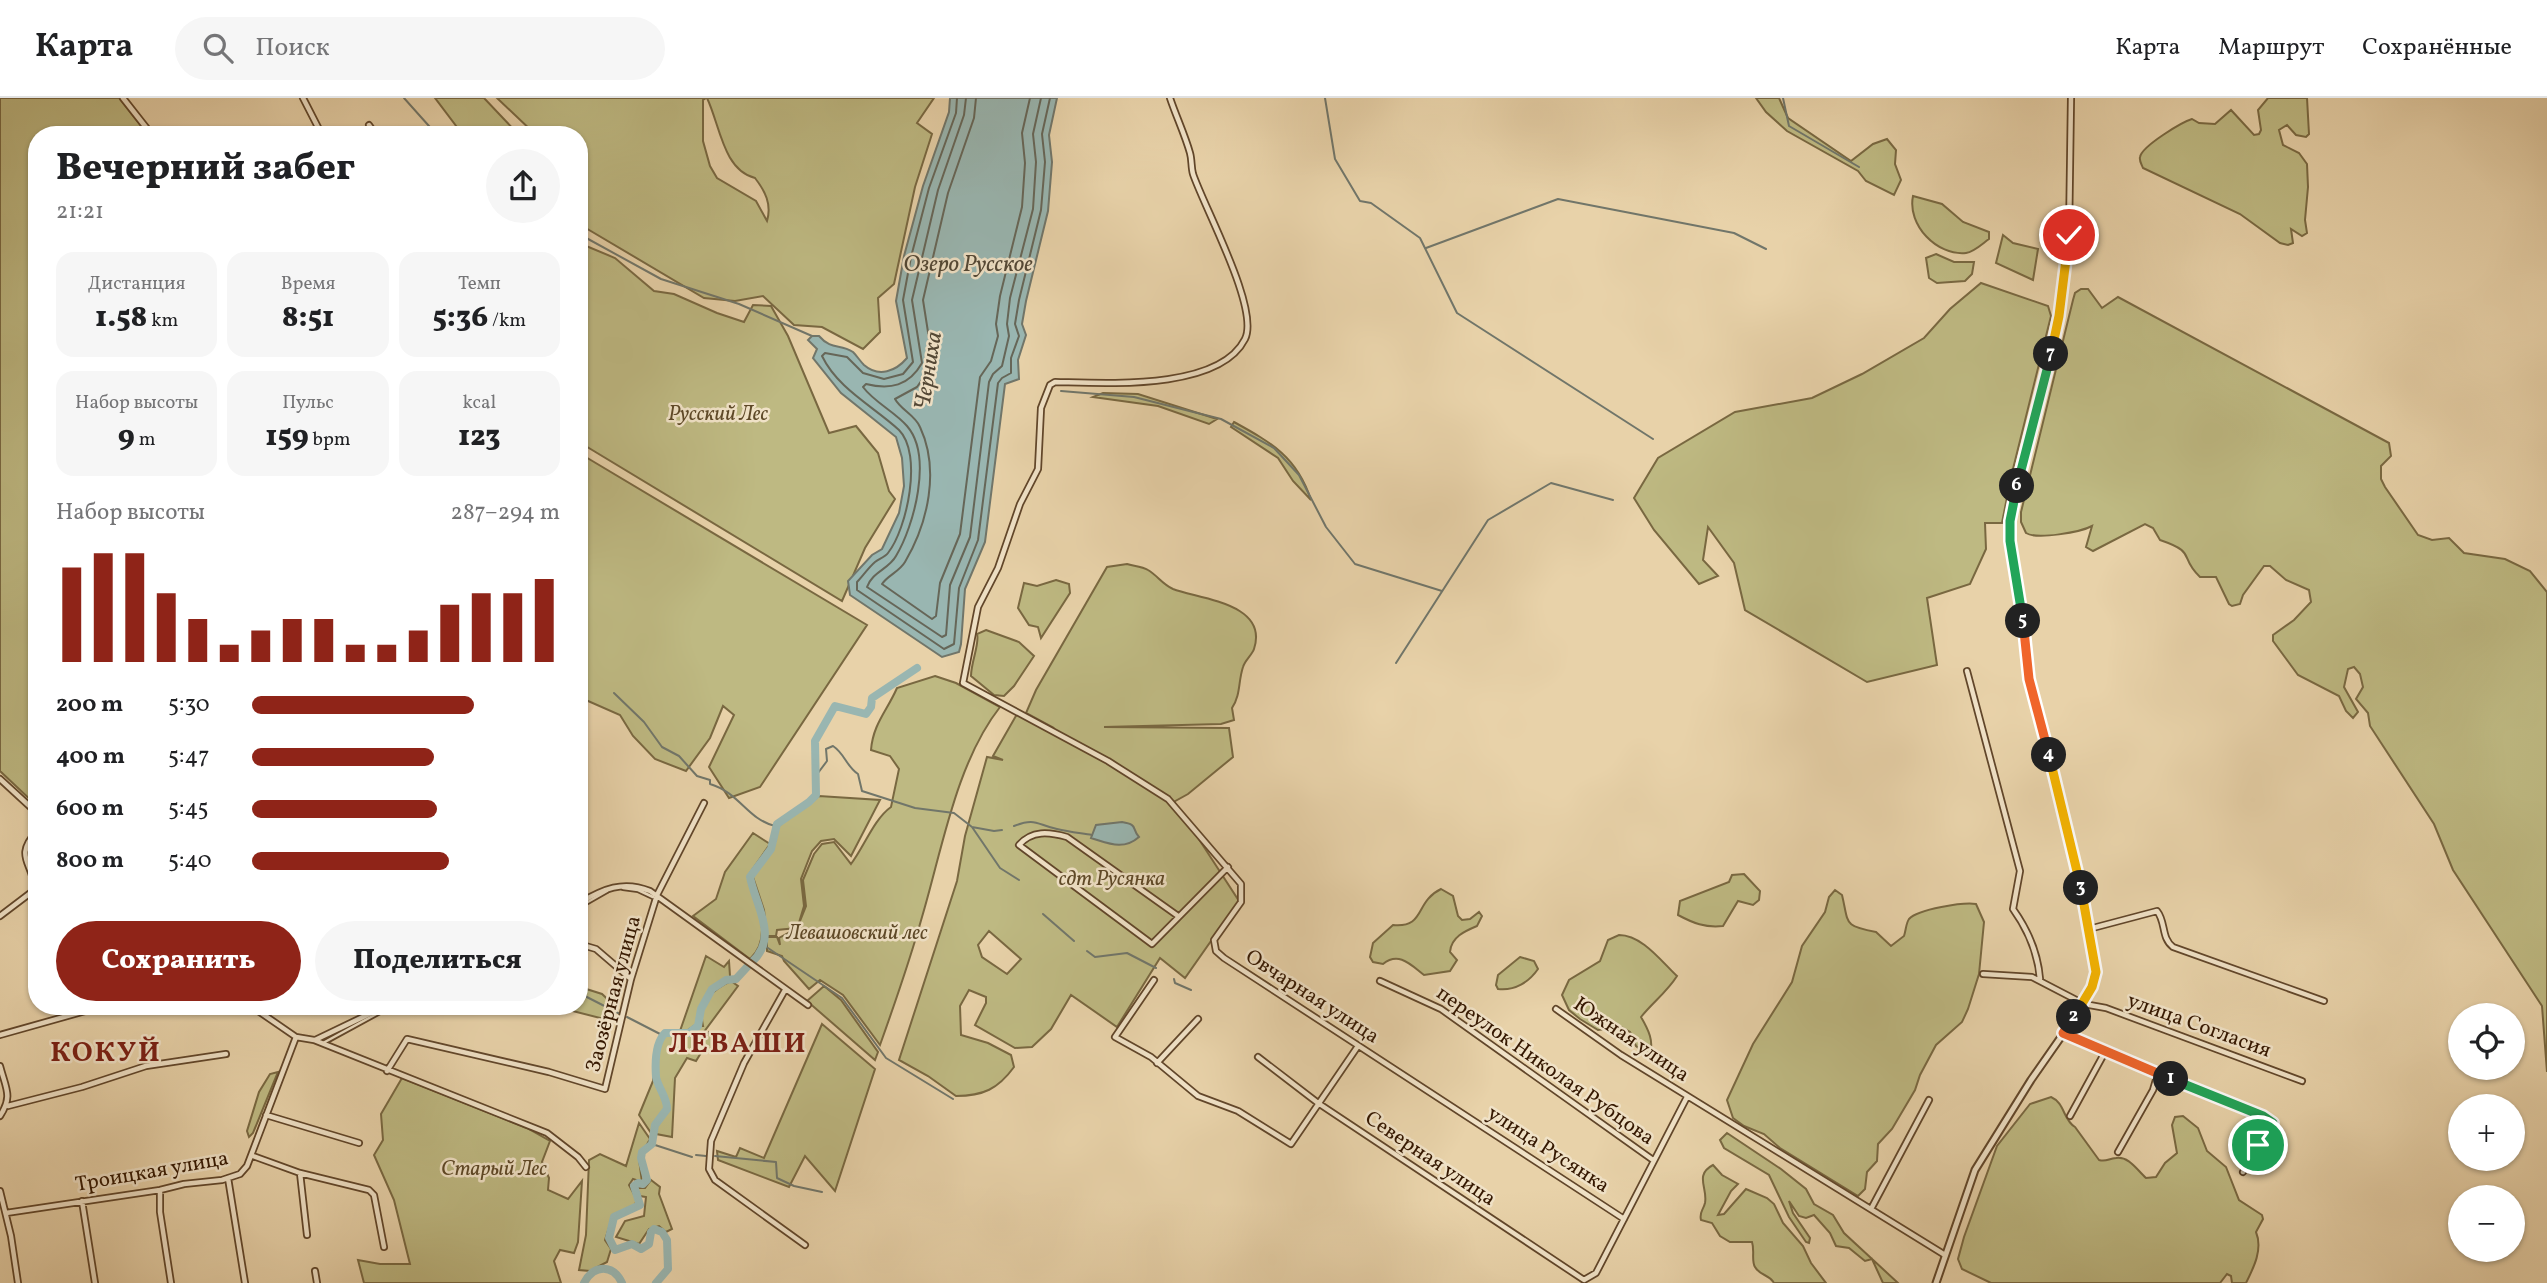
<!DOCTYPE html>
<html lang="ru">
<head>
<meta charset="utf-8">
<style>
  body { margin:0; font-family:Vollkorn,serif; background:#f6f6f6; color:#202124; height:100vh; display:flex; flex-direction:column; font-size:26px; white-space:nowrap }
  * { box-sizing:border-box; margin:0 }
  p { font-size:23px; color:#757577 }
  .icon { flex:none; width:38px; height:38px; fill:none; stroke:currentColor; stroke-width:2; stroke-linecap:round; stroke-linejoin:round }
  .map { position:relative; flex:1; overflow:hidden }
  .details { position:absolute; left:28px; top:28px; width:560px; height:889px; display:flex; flex-direction:column; background:#fff; border-radius:28px; box-shadow:0 2px 5px #0004 }
  .details>* { flex:none }
  .buttons { position:absolute; left:2448px; top:905px; display:grid; gap:14px }
  .buttons a { display:grid; place-items:center; width:77px; height:77px; border-radius:50%; background:#fff; box-shadow:0 2px 5px #0004; font-size:35px }
  .pin { position:absolute; display:grid; place-items:center; width:60px; height:60px; color:#fff; margin:-30px; border:4px solid #fff; border-radius:50%; box-shadow:0 2px 7px #0007 }
  .km { position:absolute; width:35px; height:35px; margin:-18px; border-radius:50%; background:#222; color:#fff; font-size:19px; line-height:35px; text-align:center }
  .round { display:grid; place-items:center; flex:none; width:74px; height:74px; border-radius:37px; background:#f6f6f6 }
  .summary { display:flex; align-items:center; justify-content:space-between; height:119px; padding:0 28px }
  h1 { font-size:38px; font-weight:800; line-height:52px }
  .metrics { display:grid; grid-template-columns:repeat(3,1fr); gap:10px; height:119px; padding:7px 28px }
  .metrics div { display:grid; align-content:center; border-radius:18px; background:#f6f6f6; text-align:center }
  .metrics b { font-size:30px; font-weight:800 }
  .metrics small { font-size:19px; font-weight:400 }
  .metrics p { font-size:19px }
  .chart { height:196px; padding:14px 28px }
  .chart p { display:flex; justify-content:space-between }
  .chart svg { width:100%; height:126px; margin-top:7px; stroke:#8f2418; stroke-width:6 }
  .action { display:flex; gap:14px; margin-top:auto; padding:14px 28px }
  .action a { flex:1; height:80px; border-radius:42px; background:#8f2418; color:#fff; font-size:28px; font-weight:800; line-height:80px; text-align:center }
  .action a+a { background:#f6f6f6; color:#202124 }
  ul { padding:0 28px; list-style:none; font-size:23px }
  li { display:grid; grid-template-columns:112px 84px 1fr; align-items:center; height:52px }
  li i { height:18px; border-radius:9px; background:#8f2418 }
  header { display:flex; align-items:center; gap:42px; box-sizing:border-box; height:98px; padding:0 35px; background:#fff; border-bottom:2px solid #e0e0e0 }
  header strong { font-size:33px }
  nav { display:flex; gap:38px; margin-inline-start:auto; font-size:24px }
  .search { width:490px; height:63px; background:#f6f6f6; display:flex; align-items:center; gap:18px; box-sizing:border-box; padding:0 24px; border-radius:38px; color:#757577; font-size:26px }
  .map>svg:first-child { display:block }
</style>
</head>
<body>
<header>
<strong>Карта</strong>
<div class="search"><svg class="icon" aria-label="search" viewBox="0 0 24 24"><circle cx="10" cy="10" r="6"/><path d="M15 15l6 6"/></svg>Поиск</div>
<nav><a>Карта</a><a>Маршрут</a><a>Сохранённые</a></nav>
</header>
<div class="map">
<svg width="2547" height="1185" viewBox="0 0 2547 1185">
  <rect width="100%" height="100%" fill="#e8d2a9"/>
  <filter id="stains"><feTurbulence type="fractalNoise" baseFrequency=".00286" numOctaves="4"/><feColorMatrix values="0 0 0 0 .2 0 0 0 0 .09 0 0 0 0 .02 0 0 0 .5 -.17"/></filter>
  <radialGradient id="worn" r=".72"><stop offset=".6" stop-color="#630" stop-opacity="0"/><stop offset="1" stop-color="#630" stop-opacity=".3"/></radialGradient>
  <path fill="#beb982" stroke="#796841" stroke-width="2" fill-rule="evenodd" d="M0 0H119L148 37H37V708L0 673Z
    M435 0H484L519 37H463Z
    M497 0H706L703 2V43L710 68 717 80 756 103 767 123C772 106 765 93 755 80 723 72 720 27 707 0H934L917 25 932 36 915 89 894 186 878 200 880 234 863 251 822 229 794 227 763 198 735 203 704 200 579 126V37H536Z
    M1756 0H1779L1788 20 1851 63 1873 46 1887 41 1896 52 1895 66 1901 82 1894 97 1866 83 1858 73 1787 33 1766 14Z
    M2268 0H2307L2309 36 2306 39 2296 37 2287 27 2279 32 2283 47 2299 55 2307 66 2308 89 2305 122 2307 135 2302 138 2291 131 2293 145 2288 147 2280 145 2240 116 2143 70C2142 67 2139 63 2140 59 2142 48 2182 24 2192 21L2199 25 2215 26 2231 12 2254 37 2259 36 2261 32 2258 12Z
    M1913 98 1942 106 1963 124 1989 134V141C1982 146 1974 154 1966 155 1937 158 1907 127 1913 98Z
    M2003 137 2013 145 2038 151 2033 182 1996 165Z
    M579 145 615 160 654 193 674 196 717 215 744 224 753 207 771 208 788 238 829 335 856 328 878 355 889 393 895 401 865 450 842 503 579 344Z
    M1936 156 1954 164H1974L1972 176 1965 183 1937 185 1929 180 1926 160Z
    M1981 185 2048 208 2051 218 2011 379 2002 425H1985L1986 451 1970 486 1927 500 1937 567 1867 584 1745 512 1734 465 1708 429 1703 462 1718 478 1699 486 1654 432 1634 400 1658 360 1735 314 1812 300 1862 276 1924 240 1950 211Z
    M2081 191H2088L2102 210 2118 199 2389 345 2391 358 2381 368V381L2385 389 2418 437 2432 442 2449 440 2464 455 2505 461 2530 473 2547 494V974L2542 908 2453 772 2434 726 2370 628 2368 615 2356 601 2363 589 2360 576 2354 569 2348 571 2344 589 2358 614 2353 620 2346 613 2339 598 2298 577 2273 543V537L2294 522 2311 504 2309 492 2286 482 2270 468H2264L2243 497 2240 506 2232 508 2229 506 2216 479H2200C2178 458 2198 455 2160 442L2153 430 2145 426 2093 453 2086 449 2092 428C2081 434 2037 442 2026 435L2021 424V414L2073 202 2075 195Z
    M1103 295 1138 296 1217 321 1209 326 1158 308 1093 299Z
    M1234 324C1272 345 1297 359 1311 402L1293 383 1278 360 1231 329Z
    M579 355 867 527 760 689 729 700 709 669 734 617 723 608 710 640 686 673 655 661 633 638 620 617 579 599Z
    M1127 466C1133 468 1142 468 1148 472 1158 478 1162 486 1173 491 1199 501 1269 505 1254 551 1252 557 1245 562 1243 569 1238 584 1241 596 1232 610L1234 622 1221 626 1104 629 1229 630 1233 659 1188 696 1170 706 1191 729 1239 803 1185 880 1160 860 1117 929 1071 897 1051 931 1032 949 1015 950 975 927 986 905V899L969 892 960 908 961 937 988 945 1011 957 1014 969C998 991 983 998 956 998L928 978 899 962 957 783 965 738 987 659 1003 662 993 658 1017 616 1045 630 1052 629 1026 615 1036 592 1107 469ZM989 833 1021 861 1007 876 982 859 978 847Z
    M1056 482 1069 486 1070 495 1041 540 1038 529 1029 527 1018 510 1024 485 1037 488Z
    M986 532 1019 544 1034 558 1014 588 1004 598 994 597 971 578C971 564 980 545 977 536Z
    M935 578 956 585 1000 609C956 665 942 752 922 819 910 862 895 905 880 947L843 897 820 882 809 891 784 863 782 858 767 853V839H777L780 847 779 840 797 830 777 832 776 838H767L764 812 753 779C760 763 780 751 776 731 787 718 805 710 819 698L880 702 851 758 834 741 821 743 812 753 801 781 804 808 798 828 806 808 803 782 814 756 822 746 834 744 851 766C864 749 874 721 891 709L899 671 890 658 871 652C873 626 887 613 897 590Z
    M753 735 770 746 748 778C756 805 774 839 750 861L693 818 716 801 725 774Z
    M1744 776 1760 793 1759 802 1753 807 1738 803 1723 828C1705 830 1693 825 1678 817L1680 803 1729 784 1732 777Z
    M1441 791 1453 798 1458 818 1462 822 1470 821 1479 814 1482 818 1477 828C1465 833 1451 839 1450 854L1457 862 1450 873 1424 877C1411 867 1399 853 1383 866L1373 864 1370 859 1373 845 1393 827C1426 830 1414 804 1441 791Z
    M1835 792 1842 797C1849 826 1843 828 1876 834L1891 848 1904 838C1906 832 1906 825 1909 821 1918 811 1964 804 1976 806L1984 824 1979 876 1968 911 1962 924 1936 947 1920 977 1915 992 1892 1031 1878 1046 1877 1063 1867 1074 1865 1091 1858 1098 1780 1050 1764 1036 1744 1028 1733 1020 1727 1002 1753 946 1792 884 1802 848 1825 814 1829 799Z
    M1619 837C1642 837 1661 863 1677 878 1667 894 1653 904 1641 919 1648 931 1655 944 1649 958L1636 948 1630 934 1621 929 1598 932 1580 921 1569 912 1562 897 1569 882 1600 863 1608 842Z
    M706 858 724 869 729 863 730 878C710 890 700 901 698 925L685 934 680 933Z
    M1520 859 1534 863 1538 871C1529 884 1515 893 1498 891L1496 887 1498 877Z
    M731 883 738 888 695 946H701L709 934 720 939 711 953 704 950 696 963 687 960 675 980 672 1039 651 1035 639 1017 653 983 655 960 664 938H689L700 928H703C698 906 711 892 731 883Z
    M824 888 841 902 878 954 875 962 807 903Z
    M580 889 602 896 615 908 612 923 553 908H579Z
    M822 926 875 971 835 1093 805 1058 789 1089 718 1062 717 1053 736 1059 740 1050 764 1060Z
    M278 974 253 1035 249 1039 247 1033 259 994 270 976Z
    M402 980 527 1030 550 1043 542 1064 549 1080 548 1092 568 1101 582 1083 578 1144 574 1155 560 1152 554 1163 561 1185H364L358 1162 380 1166H410L394 1102 374 1057 383 1042 381 1016Z
    M2051 999C2065 1005 2063 1022 2075 1029L2099 1062C2106 1064 2108 1061 2116 1060 2129 1058 2137 1072 2146 1080L2156 1079 2165 1065 2177 1055 2172 1027 2175 1019 2183 1018 2198 1030 2207 1053 2226 1069 2239 1102 2262 1117 2263 1121 2256 1134C2263 1151 2254 1169 2246 1185H2232L2231 1178 2227 1176 2220 1185H1991L1962 1171 1958 1161 1964 1139 1997 1048 2030 1006Z
    M639 1025 650 1041 639 1061 642 1084 633 1081 629 1087 637 1102 634 1109 613 1117 605 1142 611 1151 607 1164 590 1173 579 1172 586 1137 589 1062 600 1056 626 1068Z
    M1727 1035 1781 1071 1806 1091 1814 1106 1833 1117 1844 1135 1898 1185H1883L1872 1161 1865 1163 1849 1150 1836 1148 1830 1135 1814 1117 1806 1120 1799 1118 1789 1103 1793 1115 1810 1140 1809 1145 1806 1144 1789 1119 1769 1077 1724 1050 1720 1042Z
    M1713 1067 1722 1077 1738 1086 1731 1093 1718 1117 1724 1116 1746 1091 1767 1100 1774 1106 1783 1125 1803 1148 1811 1165 1826 1185H1774C1769 1176 1760 1178 1755 1169 1751 1162 1755 1153 1752 1144H1730L1720 1138 1712 1125 1701 1122C1699 1114 1703 1113 1705 1105 1708 1090 1694 1077 1713 1067Z
    M651 1082 660 1089 659 1096 672 1131 666 1134 659 1128 649 1131 639 1146 616 1139 625 1123 644 1118 646 1099 640 1098 637 1090H645Z"/>
  <path fill="#99b6b1" stroke="#71766a" stroke-width="2" d="M950 0H1057L1049 37 1052 64 1048 113 1026 203 1022 226 1026 237 1018 262 1019 281 1005 286 985 444 965 491 961 546 959 554 942 559 850 497 848 483 872 457 882 451 899 415 904 388 902 360 896 339 841 295 813 260 817 251 808 242 812 238H819C832 253 840 245 853 254 857 258 860 263 864 267 879 280 896 273 907 260L896 203 904 158 923 88 949 14Z
    M1122 724C1139 727 1131 730 1139 739 1123 753 1108 745 1091 740L1096 727Z"/>
  <g fill="none" stroke-linecap="round" stroke-linejoin="round">
    <path stroke="#666658" stroke-width="2" d="M957 0 956 15 929 90 911 159 903 202 913 264 903 276 884 281 863 275 847 259 825 255 822 258C838 291 873 308 899 332 923 356 907 431 888 455 885 459 879 461 875 464 868 470 863 478 857 484V492L944 551 954 546 959 490 978 442 998 285 1002 280 1011 275V260L1019 238 1015 226 1019 202 1041 112 1045 64 1042 36 1050 0
      M966 0 964 17 938 92 912 202 922 265C909 288 890 292 866 286L863 289C874 304 895 314 907 328 933 358 914 428 896 458 889 471 872 474 867 489L942 539 946 537 950 487 970 439 989 284 993 276 1002 268 1009 238 1007 226 1010 200 1033 111 1036 64 1033 36 1041 0
      M976 0 974 20 948 95 923 202 933 266 917 289 895 301C901 312 915 317 920 329 940 372 928 425 905 464 899 474 888 477 882 486L932 521 936 518 940 485 960 436 980 279 991 263 998 238 996 226 1000 198 1022 109 1025 65 1022 35 1030 0"/>
    <path stroke="#71766a" stroke-width="2" d="M404 0 437 37
      M1325 0 1335 61 1360 103 1371 105 1420 140 1457 215 1653 341
      M1783 0 1789 28 1859 69
      M579 136 661 181 739 206 812 238
      M1426 150 1558 101 1734 135 1766 151
      M1061 293 1134 299 1221 321 1274 350 1299 377 1326 429 1355 466 1442 493
      M1396 565 1488 422 1551 385 1613 402
      M614 595 644 624 662 649 679 658 697 678 710 682V686C740 695 747 721 775 728
      M815 679 827 663 826 651 833 648C845 656 846 668 858 676L862 693 915 710 954 715 972 729 1000 770 1019 782
      M1014 728C1036 719 1037 727 1057 731 1069 734 1080 735 1092 737
      M972 729 994 733 1002 732
      M1043 816 1074 843
      M765 848 842 900 886 960 953 1001
      M1087 853 1095 859 1127 855 1156 870
      M1174 881 1175 885 1191 892
      M579 895 622 917
      M627 919 662 937
      M652 1046 692 1059
      M696 1057 706 1058
      M715 1058 776 1064 777 1080 794 1088 822 1094"/>
    <path stroke="#99b6b1" stroke-width="8" d="M752 864C779 839 756 809 750 779L771 751 777 726 809 704 816 697 815 643 835 608 866 616 871 609 872 600 917 570
      M584 1185C594 1166 613 1166 622 1185
      M656 1185 668 1171 667 1142 662 1134 654 1131 651 1134 649 1146 641 1151 632 1146 615 1152 609 1140 614 1119 640 1107 634 1088 638 1085 643 1086 647 1082 641 1060 642 1054 652 1046 655 1027 667 1011C667 999 658 990 656 979 655 965 655 945 665 935H689L698 928 701 911 712 891 726 882 736 881 748 868"/>
    <g stroke="#61462a" stroke-width="6">
      <path id="pedestrian" d="M623 790 638 792 653 799
        M579 809 607 793
        M323 945 391 908"/>
    </g>
    <g stroke="#61462a" stroke-width="8">
      <path id="minor" d="M123 0 152 37
        M303 0 322 37
        M1170 0C1176 18 1185 37 1190 55 1192 62 1191 69 1193 76 1204 109 1260 211 1245 241 1219 293 1104 285 1055 284L1050 287 1041 310 1038 371 1020 406 998 470 978 509 963 585 1108 663 1168 701 1241 786V804L1214 842 1216 853 1224 860 1624 1121
        M369 27 376 37
        M1967 573 2020 773 2013 811C2028 832 2038 856 2040 881
        M2030 587 2019 494 2010 443V423L2059 218 2069 137 2071 0
        M0 681 37 715
        M579 805C603 791 623 782 650 793L808 907
        M0 818 33 793C37 766 11 761 37 733
        M1178 818 1067 739C1049 734 1032 732 1019 747L1152 846 1228 769
        M2089 831 2157 813C2166 824 2161 840 2173 849L2324 903
        M579 846 596 851 631 881
        M1983 876 2032 879 2084 906 2106 910 2302 983
        M1154 882 1115 939 1151 959 1198 998 1238 1013 1291 1046 1358 948
        M1380 883 1441 911 1653 1062
        M785 892 744 965 711 1043 709 1071 715 1082 805 1147
        M251 908 296 939 314 942 547 1035 578 1059 586 1069
        M1556 911 1621 957 1945 1157
        M2063 935 2263 1018 2273 1025 2243 1074
        M0 937 103 908
        M315 942 386 908
        M1258 959 1318 1005 1584 1182 1596 1175 1687 999
        M1157 965 1198 921
        M0 968C6 991 13 998 0 1018
        M387 973 407 941 549 974 605 991 631 881 657 797 704 705
        M8 1008 82 989 146 968 226 956
        M266 1017 359 1045
        M2070 1018 2105 954
        M2118 1054 2153 992 2158 975
        M253 1058 300 1075 307 1137
        M300 1075 369 1092 374 1097 384 1149
        M228 1080 245 1185
        M160 1092V1114L171 1185
        M0 1093 11 1138 18 1185
        M82 1103 95 1185
        M1871 1111 1929 1002
        M6 1115 160 1092 184 1086 222 1082 240 1076 247 1068 296 939
        M315 1173 317 1185"/>
    </g>
    <g stroke="#61462a" stroke-width="9">
      <path id="tertiary" d="M1936 1185 1975 1072 2031 982 2084 906 2092 889 2096 874 2084 805 2030 587"/>
    </g>
    <use href="#pedestrian" stroke="#f0e2c7" stroke-width="2.5"/>
    <use href="#minor" stroke="#f0e2c7" stroke-width="4.5"/>
    <use href="#tertiary" stroke="#f0e2c7" stroke-width="5"/>
  </g>
  <g fill="none" stroke-linecap="round" stroke-linejoin="round">
    <g stroke="#fff" stroke-width="14">
      <path id="split-1" d="M2171 981 2263 1018 2273 1025 2258 1047"/>
    </g>
    <g stroke="#fff" stroke-width="14">
      <path id="split-2" d="M2074 919 2063 935 2171 981"/>
    </g>
    <g stroke="#fff" stroke-width="14">
      <path id="split-3" d="M2074 919 2092 889 2096 874 2081 790"/>
    </g>
    <g stroke="#fff" stroke-width="14">
      <path id="split-4" d="M2049 657 2081 790"/>
    </g>
    <g stroke="#fff" stroke-width="14">
      <path id="split-5" d="M2023 523 2029 581 2049 657"/>
    </g>
    <g stroke="#fff" stroke-width="14">
      <path id="split-6" d="M2017 388 2010 423V443L2023 523"/>
    </g>
    <g stroke="#fff" stroke-width="14">
      <path id="split-7" d="M2017 388 2051 256"/>
    </g>
    <g stroke="#fff" stroke-width="14">
      <path id="split-8" d="M2051 256 2059 218 2069 137"/>
    </g>
    <use href="#split-1" stroke="#22a559" stroke-width="9"/>
    <use href="#split-2" stroke="#f0652b" stroke-width="9"/>
    <use href="#split-3" stroke="#f5b400" stroke-width="9"/>
    <use href="#split-4" stroke="#f5b400" stroke-width="9"/>
    <use href="#split-5" stroke="#f0652b" stroke-width="9"/>
    <use href="#split-6" stroke="#22a559" stroke-width="9"/>
    <use href="#split-7" stroke="#22a559" stroke-width="9"/>
    <use href="#split-8" stroke="#f5b400" stroke-width="9"/>
  </g>
  <g text-anchor="middle" dominant-baseline="central" stroke-width="5" stroke-linejoin="round" paint-order="stroke">
    <g font-size="21" font-style="italic" fill="#5d4827" stroke="#f0e2c7">
      <text x="718" y="316">Русский Лес</text>
      <text x="1112" y="781">сдт Русянка</text>
      <text x="857" y="835">Левашовский лес</text>
      <text x="494" y="1071">Старый Лес</text>
    </g>
    <g font-size="21" fill="#341700" stroke="#f0e2c7">
      <text transform="translate(614 896) rotate(-75)">Заозёрная улица</text>
      <text transform="translate(1312 899) rotate(33)">Овчарная улица</text>
      <text transform="translate(2199 928) rotate(20)">улица Согласия</text>
      <text transform="translate(1631 942) rotate(34)">Южная улица</text>
      <text transform="translate(1545 968) rotate(35)">переулок Николая Рубцова</text>
      <text transform="translate(1548 1052) rotate(33)">улица Русянка</text>
      <text transform="translate(1430 1061) rotate(34)">Северная улица</text>
      <text transform="translate(152 1074) rotate(-10)">Троицкая улица</text>
    </g>
    <g font-size="23" font-style="italic" fill="#524735" stroke="#f0e2c7">
      <text x="968" y="167">Озеро Русское</text>
      <text transform="translate(929 273) rotate(-81)">Черниха</text>
    </g>
    <g font-size="28" font-weight="bold" letter-spacing="2" fill="#7a1f14" stroke="#f0e2c7">
      <text x="738" y="946">ЛЕВАШИ</text>
      <text x="106" y="955">КОКУЙ</text>
    </g>
  </g>
  <rect width="100%" height="100%" filter="url(#stains)"/>
  <rect width="100%" height="100%" fill="url(#worn)"/>
</svg>
<div class="buttons">
<a><svg class="icon" aria-label="locate" viewBox="0 0 24 24"><circle cx="12" cy="12" r="6"/><path d="M12 2v4M12 18v4M2 12h4M18 12h4"/></svg></a>
<a>+</a>
<a>−</a>
</div>
<div class="pin" style="left:2258px;top:1047px;background:#1e9e55"><svg class="icon" aria-label="arrive" viewBox="0 0 24 24"><path d="M6 21V4h12l-3 4 3 4H6"/></svg></div>
<div class="pin" style="left:2069px;top:137px;background:#d93025"><svg class="icon" aria-label="check" viewBox="0 0 24 24"><path d="M5 12l5 5 9-10"/></svg></div>
<b class="km" style="left:2171px;top:981px">1</b>
<b class="km" style="left:2074px;top:919px">2</b>
<b class="km" style="left:2081px;top:790px">3</b>
<b class="km" style="left:2049px;top:657px">4</b>
<b class="km" style="left:2023px;top:523px">5</b>
<b class="km" style="left:2017px;top:388px">6</b>
<b class="km" style="left:2051px;top:256px">7</b>
<section class="details">
<div class="summary"><div><h1>Вечерний забег</h1><p>21:21</p></div><a class="round"><svg class="icon" aria-label="share" viewBox="0 0 24 24"><path d="M12 15V3M7 8l5-5 5 5M5 13v7h14v-7"/></svg></a></div>
<div class="metrics">
<div><p>Дистанция</p><b>1.58<small> km</small></b></div>
<div><p>Время</p><b>8:51</b></div>
<div><p>Темп</p><b>5:36<small> /km</small></b></div>
</div>
<div class="metrics">
<div><p>Набор высоты</p><b>9<small> m</small></b></div>
<div><p>Пульс</p><b>159<small> bpm</small></b></div>
<div><p>kcal</p><b>123</b></div>
</div>
<div class="chart"><p><span>Набор высоты</span>287–294 m</p>
<svg viewBox="0 0 160 44" preserveAspectRatio="none"><path d="M5 44V11M15 44V6M25 44V6M35 44V20M45 44V29M55 44V38M65 44V33M75 44V29M85 44V29M95 44V38M105 44V38M115 44V33M125 44V24M135 44V20M145 44V20M155 44V15"/></svg>
</div>
<ul>
<li><b>200 m</b>5:30<i style="width:72%"></i></li>
<li><b>400 m</b>5:47<i style="width:59%"></i></li>
<li><b>600 m</b>5:45<i style="width:60%"></i></li>
<li><b>800 m</b>5:40<i style="width:64%"></i></li>
</ul>
<div class="action"><a>Сохранить</a><a>Поделиться</a></div>
</section>
</div>
</body>
</html>
